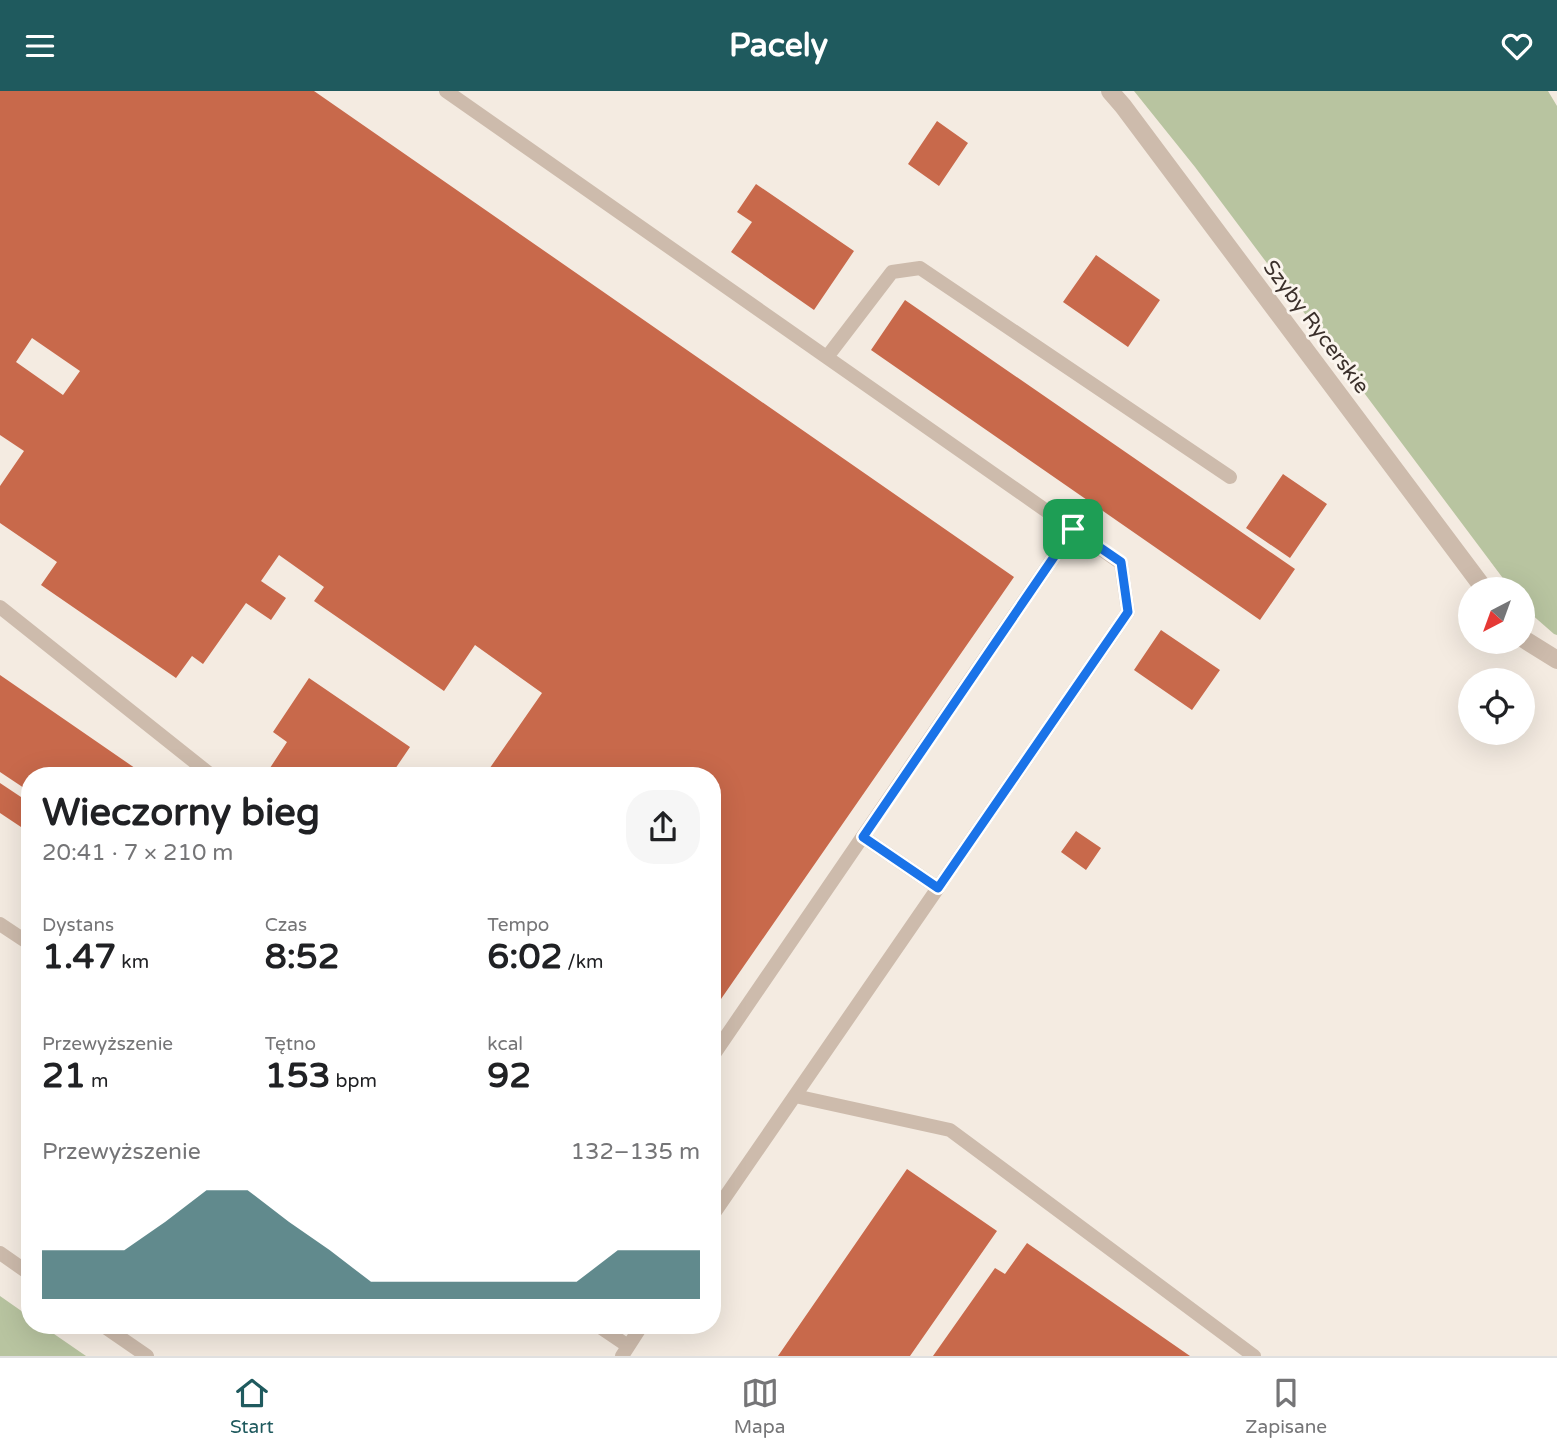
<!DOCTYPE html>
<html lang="pl">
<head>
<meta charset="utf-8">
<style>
  body { margin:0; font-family:"Varela Round",sans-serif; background:#f6f6f6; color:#202124; height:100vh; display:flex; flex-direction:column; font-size:26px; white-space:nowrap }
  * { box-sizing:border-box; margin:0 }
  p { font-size:23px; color:#757577 }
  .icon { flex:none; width:38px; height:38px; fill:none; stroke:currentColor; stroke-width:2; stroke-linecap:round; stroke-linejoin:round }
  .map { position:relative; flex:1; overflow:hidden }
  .panel { position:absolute; left:21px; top:676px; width:700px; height:567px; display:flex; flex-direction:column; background:#fff; border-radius:28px; box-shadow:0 7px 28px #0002 }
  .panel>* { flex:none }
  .needle { width:46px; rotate:221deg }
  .controls { position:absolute; left:1458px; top:486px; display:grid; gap:14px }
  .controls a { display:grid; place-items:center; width:77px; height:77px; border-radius:50%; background:#fff; box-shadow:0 7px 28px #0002; font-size:35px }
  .pin { position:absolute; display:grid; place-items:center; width:60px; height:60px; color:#fff; margin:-30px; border-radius:14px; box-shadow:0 4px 10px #0006 }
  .round { display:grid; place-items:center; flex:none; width:74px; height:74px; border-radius:28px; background:#f6f6f6 }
  .head { display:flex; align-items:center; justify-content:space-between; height:119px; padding:0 21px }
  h1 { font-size:38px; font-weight:700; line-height:52px }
  .figures { display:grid; grid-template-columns:repeat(3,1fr); gap:10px; height:119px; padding:7px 21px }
  .figures div { display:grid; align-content:center }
  .figures b { font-size:35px; font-weight:700 }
  .figures small { font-size:19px; font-weight:400 }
  .figures p { font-size:19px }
  .chart { height:196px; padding:14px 21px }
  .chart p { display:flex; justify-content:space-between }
  .chart svg { width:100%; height:126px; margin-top:7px; fill:#1f5a5e; opacity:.7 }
  header { display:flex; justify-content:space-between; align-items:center; height:91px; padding:0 21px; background:#1f5a5e; color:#fff; font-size:32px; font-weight:700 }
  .tabs { display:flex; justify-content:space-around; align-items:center; height:98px; border-top:2px solid #e0e0e0; background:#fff; font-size:19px; color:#757577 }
  .tabs a { display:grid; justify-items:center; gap:4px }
  .tabs .selected { color:#1f5a5e }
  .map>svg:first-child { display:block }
</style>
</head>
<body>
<header><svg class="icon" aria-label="menu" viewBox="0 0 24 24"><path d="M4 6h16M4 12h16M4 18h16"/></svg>Pacely<svg class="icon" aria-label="heart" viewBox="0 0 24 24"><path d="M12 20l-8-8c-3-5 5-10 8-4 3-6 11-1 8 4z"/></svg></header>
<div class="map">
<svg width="1557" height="1265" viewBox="0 0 1557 1265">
  <rect width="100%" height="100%" fill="#f4ebe1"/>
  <path fill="#b8c4a0" d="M1134 0H1548L1557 15V544L1554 543 1530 522 1523 513 1522 499 1511 498 1195 76Z
    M0 1205 30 1226V1234H41L86 1265H0Z"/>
  <path fill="#c8694b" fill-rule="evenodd" d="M0 0H314L1014 486 712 921V684H485L542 602 475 554 444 600 314 510 324 496 279 464 261 490 286 507 271 529 246 512 203 573 192 565 176 587 41 494 57 471 0 432V395L24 360 0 344ZM32 247 80 280 63 304 16 271Z
    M937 30 968 52 939 95 908 73Z
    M756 93 854 160 814 219 731 161 752 131 737 121Z
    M1096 164 1160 209 1128 256 1063 211Z
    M905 209 1295 478 1260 529 871 259Z
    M1283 383 1327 413 1290 467 1246 437Z
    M1161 539 1220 579 1192 619 1134 579Z
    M0 584 145 684H30V701L0 681Z
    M309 587 410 656 391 684H275L268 680 287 651 273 641Z
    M0 692 30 712V742L0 722Z
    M1076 740 1101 757 1086 779 1061 761Z
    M907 1078 997 1140 910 1265H778Z
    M1027 1152 1190 1265H933L995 1177 1005 1183Z"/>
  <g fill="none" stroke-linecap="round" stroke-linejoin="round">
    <path stroke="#cdbbac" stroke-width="14" d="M446 0 1121 472 1128 521 712 1125
      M827 266 892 181 920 177 1230 386
      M0 516 211 684
      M863 746 938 797
      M0 833 30 853
      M712 966 1073 438
      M795 1005 950 1039 1254 1265
      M0 1162 30 1183
      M102 1234 147 1265
      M597 1234 628 1255
      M622 1265 642 1234"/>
    <path stroke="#cdbbac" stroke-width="18" d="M1110 0 1123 15 1485 499
      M1522 547 1557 569"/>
  </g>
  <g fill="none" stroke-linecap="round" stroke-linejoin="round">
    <g stroke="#fff" stroke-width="14">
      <path id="route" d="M1073 438 1121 471 1128 521 938 797 863 746Z"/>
    </g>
    <use href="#route" stroke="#1a73e8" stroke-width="9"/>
  </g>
  <g text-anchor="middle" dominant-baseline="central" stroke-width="6" stroke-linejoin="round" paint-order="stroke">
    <g font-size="21" fill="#3b302b" stroke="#fbf5ee">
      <text transform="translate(1316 236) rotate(53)">Szyby Rycerskie</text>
    </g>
  </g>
</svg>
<div class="controls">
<a><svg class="needle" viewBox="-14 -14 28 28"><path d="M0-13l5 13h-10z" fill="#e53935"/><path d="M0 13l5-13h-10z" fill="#757577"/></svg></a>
<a><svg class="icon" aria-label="locate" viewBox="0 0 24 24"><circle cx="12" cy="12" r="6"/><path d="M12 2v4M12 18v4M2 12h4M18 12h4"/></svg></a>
</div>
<div class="pin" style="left:1073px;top:438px;background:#1e9e55"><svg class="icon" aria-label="arrive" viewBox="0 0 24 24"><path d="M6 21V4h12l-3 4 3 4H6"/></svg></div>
<section class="panel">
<div class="head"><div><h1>Wieczorny bieg</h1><p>20:41 · 7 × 210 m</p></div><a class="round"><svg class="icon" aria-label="share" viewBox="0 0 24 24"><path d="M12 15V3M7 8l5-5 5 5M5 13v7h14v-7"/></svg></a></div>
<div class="figures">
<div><p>Dystans</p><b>1.47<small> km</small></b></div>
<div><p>Czas</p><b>8:52</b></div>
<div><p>Tempo</p><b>6:02<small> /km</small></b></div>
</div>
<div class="figures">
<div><p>Przewyższenie</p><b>21<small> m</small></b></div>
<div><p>Tętno</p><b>153<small> bpm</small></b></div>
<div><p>kcal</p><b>92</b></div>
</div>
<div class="chart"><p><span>Przewyższenie</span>132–135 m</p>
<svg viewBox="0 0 160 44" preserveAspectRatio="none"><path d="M0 44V27L10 27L20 27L30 17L40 6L50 6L60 17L70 27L80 38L90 38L100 38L110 38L120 38L130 38L140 27L150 27L160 27V44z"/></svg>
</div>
</section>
</div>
<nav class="tabs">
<a class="selected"><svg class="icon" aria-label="home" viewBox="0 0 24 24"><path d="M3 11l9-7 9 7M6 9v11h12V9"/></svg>Start</a>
<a><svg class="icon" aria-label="map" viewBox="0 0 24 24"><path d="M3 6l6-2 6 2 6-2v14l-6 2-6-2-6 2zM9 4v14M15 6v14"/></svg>Mapa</a>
<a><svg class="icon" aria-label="saved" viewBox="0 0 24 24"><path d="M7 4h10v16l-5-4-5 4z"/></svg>Zapisane</a>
</nav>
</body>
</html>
